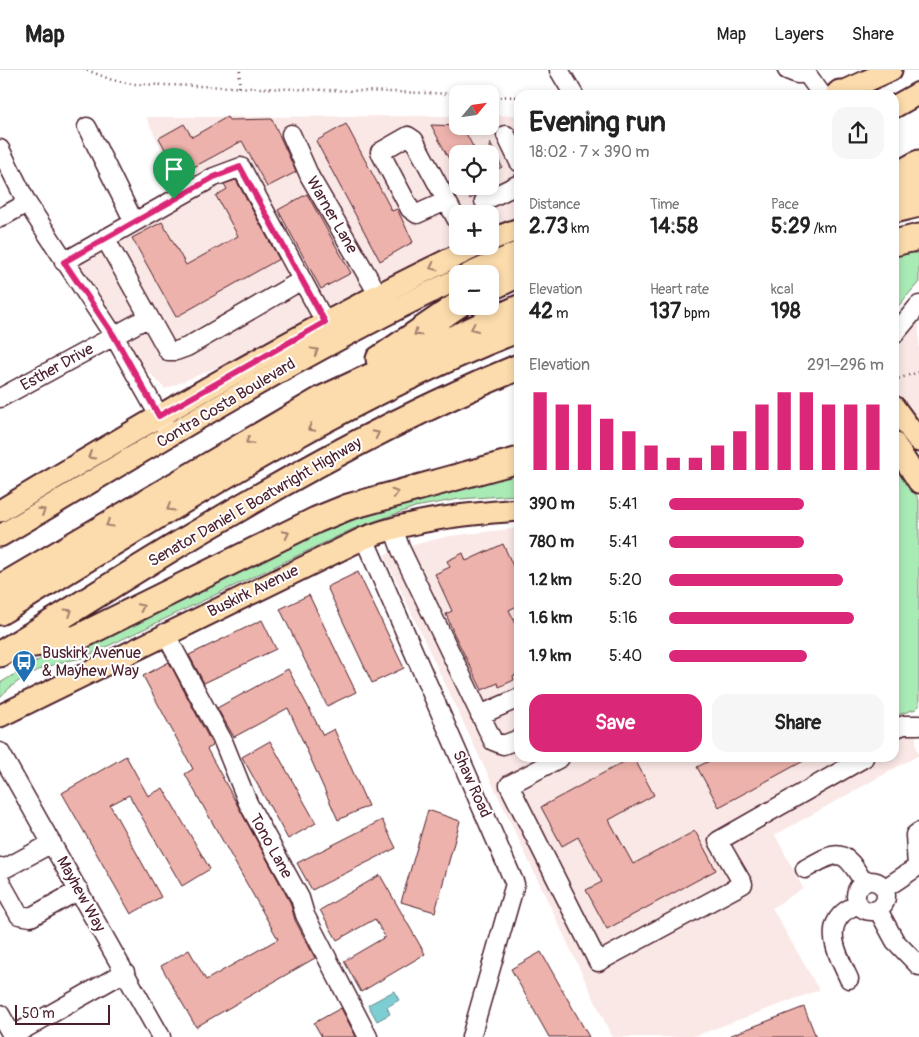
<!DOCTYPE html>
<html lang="en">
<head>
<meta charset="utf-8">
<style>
  body { margin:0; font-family:Pangolin,sans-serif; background:#f6f6f6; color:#222; height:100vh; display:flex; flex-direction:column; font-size:19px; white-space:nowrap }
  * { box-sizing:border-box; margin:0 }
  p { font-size:16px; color:#767676 }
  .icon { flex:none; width:28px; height:28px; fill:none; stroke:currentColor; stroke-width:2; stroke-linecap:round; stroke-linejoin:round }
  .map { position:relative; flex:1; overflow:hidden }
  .sheet { position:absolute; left:514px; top:20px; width:385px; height:672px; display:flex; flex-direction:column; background:#fff; border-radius:15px; box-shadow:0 2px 8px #0003 }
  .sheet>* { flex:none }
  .needle { width:32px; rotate:61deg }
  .tools { position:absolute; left:449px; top:15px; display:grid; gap:10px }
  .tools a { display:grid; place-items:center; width:50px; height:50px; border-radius:10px; background:#fff; box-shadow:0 2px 8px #0003; font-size:25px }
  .scale { position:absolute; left:15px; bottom:12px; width:95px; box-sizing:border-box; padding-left:5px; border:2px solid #4a1f2b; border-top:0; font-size:14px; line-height:18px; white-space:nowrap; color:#4a1f2b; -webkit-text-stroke:4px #fff; paint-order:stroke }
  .pin { position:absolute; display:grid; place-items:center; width:42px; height:42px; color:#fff; margin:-51px -21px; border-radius:50% 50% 50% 0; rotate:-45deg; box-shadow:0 0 5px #0007 }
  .pin .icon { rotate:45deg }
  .round { display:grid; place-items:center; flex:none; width:52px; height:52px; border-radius:15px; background:#f6f6f6 }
  .overview { display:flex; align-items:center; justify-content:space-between; height:85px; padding:0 15px }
  h1 { font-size:28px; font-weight:800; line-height:38px }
  .metrics { display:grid; grid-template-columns:repeat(3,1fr); gap:8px; height:85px; padding:5px 15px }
  .metrics div { display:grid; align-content:center }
  .metrics b { font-size:21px; font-weight:800 }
  .metrics small { font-size:14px; font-weight:400 }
  .metrics p { font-size:14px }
  .chart { height:140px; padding:10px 15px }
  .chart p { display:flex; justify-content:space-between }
  .chart svg { width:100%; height:90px; margin-top:5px; stroke:#db2777; stroke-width:6 }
  .action { display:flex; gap:10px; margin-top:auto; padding:10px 15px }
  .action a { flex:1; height:58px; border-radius:15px; background:#db2777; color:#fff; font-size:20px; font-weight:800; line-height:58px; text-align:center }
  .action a+a { background:#f6f6f6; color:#222 }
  ul { padding:0 15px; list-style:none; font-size:16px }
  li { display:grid; grid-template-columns:80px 60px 1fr; align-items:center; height:38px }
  li i { height:12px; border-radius:6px; background:#db2777 }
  header { display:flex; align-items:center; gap:30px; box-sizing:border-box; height:70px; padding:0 25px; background:#fff; border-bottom:1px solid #e0e0e0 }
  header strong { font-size:24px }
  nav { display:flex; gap:28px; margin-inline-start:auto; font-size:18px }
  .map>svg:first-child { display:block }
</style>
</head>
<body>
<header>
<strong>Map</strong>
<nav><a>Map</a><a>Layers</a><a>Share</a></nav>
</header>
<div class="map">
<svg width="919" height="967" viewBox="0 0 919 967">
  <rect width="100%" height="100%" fill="#fff"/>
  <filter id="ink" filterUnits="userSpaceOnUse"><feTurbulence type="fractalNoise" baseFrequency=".02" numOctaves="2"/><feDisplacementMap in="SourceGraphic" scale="10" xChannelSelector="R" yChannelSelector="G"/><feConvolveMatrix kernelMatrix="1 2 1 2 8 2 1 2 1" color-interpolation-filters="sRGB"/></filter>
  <g filter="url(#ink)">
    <path fill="#fae8e6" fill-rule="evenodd" d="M519 45V159L490 170V144H458V176L325 252 165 319 114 266 58 183 180 118 146 47 457 46 458 56H490V46ZM458 84H490V116H458Z
      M919 235V371L894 337V265Z
      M519 458V688H894V651L916 646V675L919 685 775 765 803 818 772 838 819 920 692 967H612L384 485 409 476 450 466Z"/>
    <path fill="#a9ebb5" stroke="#7a8570" d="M919 183V212L894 241V184Z
      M894 389 919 430V636L916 639 894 646Z
      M519 390V427L517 425 459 429 415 437 353 459 83 588C51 593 23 603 0 627V613L69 572 316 450Z"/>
    <path fill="#7cced3" stroke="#688890" d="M394 921 399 930 387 937 390 944 377 951 368 935Z"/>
    <path fill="#edb2ab" stroke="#4a1f2b" d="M227 47 229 50 272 49 296 102 267 117 242 71 179 105 159 68 184 54 192 67Z
      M346 54 392 141 397 139 413 172 380 191 316 71Z
      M431 55 462 56 477 84H458V106Z
      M490 73 502 97 490 103Z
      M236 110 279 189 176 247 132 168 162 152 186 195 238 166 216 126 227 119 224 114Z
      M463 116H490L470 129Z
      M307 124 351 203 321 219 278 140Z
      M503 474 519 509V535L509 540 519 560V603L513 606 514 610 499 617 498 613 482 620 454 564 446 544 452 541 435 504 450 497 447 491 463 483 466 491Z
      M358 502 404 598 372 613 327 517Z
      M309 525 356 622 327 636 280 539Z
      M262 550 276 579 204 613 189 585Z
      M169 592 213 676 207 679 290 832 295 850 315 888 196 957 161 896 189 880 206 910 278 869 185 704 193 699 143 606Z
      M288 599 323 665 334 659 368 736 338 750 288 638 234 667 217 638Z
      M270 671 316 753 288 769 242 687Z
      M126 686 148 726 163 718 210 799 182 816 129 725 110 735 161 827 131 844 62 723Z
      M631 688H634L654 725 609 750 633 794 695 761 716 800 607 859 586 820 602 812 578 767 562 776 541 737Z
      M715 688H809L719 737 697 697Z
      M428 740 460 751 435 842 401 832Z
      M382 750 396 778 312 820 297 793Z
      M380 805 425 884 361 922 344 891 385 867 375 849 337 870 320 840Z
      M541 882 589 967H549L511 899Z
      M804 937 816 967H729V966Z
      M341 938 356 967H322L314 953Z"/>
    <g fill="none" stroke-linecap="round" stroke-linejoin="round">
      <g stroke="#4a1f2b" stroke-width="21">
        <path id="minor" d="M559 0 574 25
          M787 0 797 4H807L822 25
          M87 57 134 152
          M291 64 310 107 378 224
          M506 65 519 92
          M0 79 27 133 114 266 166 358
          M446 131 417 144 410 139 380 82 408 66 414 70 458 152
          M484 131 519 114
          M0 148 27 133
          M105 168 168 281H176L187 277 302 210
          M64 192 214 107 241 97 325 252
          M894 265 919 235
          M0 328 149 247
          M393 458 401 480 493 671 503 675 519 669
          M364 468 515 814 471 967
          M165 563 223 671 248 733 300 828 305 845 368 967
          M480 645 519 628
          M894 659 904 655H919
          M0 682 161 967
          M560 688 509 715 598 892 743 814 718 771 864 688
          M0 797 6 798 52 773
          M805 799C839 780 843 777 864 813
          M0 811 19 845 31 847 79 820
          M856 826a15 15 0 1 1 30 0a15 15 0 1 1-30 0Z
          M884 819 917 797 915 765 919 762
          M878 840 895 871 919 896
          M849 909C841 891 824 863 841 845 845 840 852 837 858 834
          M0 944 13 967
          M12 966 125 902"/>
      </g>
      <g stroke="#4a1f2b" stroke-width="25">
        <path id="major" d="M836 25 891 0
          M894 37 919 23
          M490 170 519 159
          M469 204 519 182
          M894 337 919 371
          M894 373 919 412
          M0 441C156 347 312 254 477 176
          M0 466C151 377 299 284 458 209
          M0 646 364 468C414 449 466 444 519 440"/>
      </g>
      <g stroke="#4a1f2b" stroke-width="29">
        <path id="highway" d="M838 25 840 23
          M894 107 919 93
          M894 120 919 114
          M894 140 919 134
          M894 173 919 167
          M490 218 519 204
          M379 289 458 235
          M0 518 322 329 519 238
          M0 542C167 440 335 331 519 259
          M21 576 77 568 316 450 348 437 519 390
          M0 584C73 541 143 494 216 452 314 394 414 340 519 297"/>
      </g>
      <path stroke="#4a1f2b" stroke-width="2.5" stroke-dasharray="1 4" stroke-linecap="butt" d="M87 0 112 10 132 14 458 24
        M239 17 240 0
        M595 25H598
        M490 26 519 27
        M894 310 919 302"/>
      <use href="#minor" stroke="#fff" stroke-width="18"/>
      <use href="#major" stroke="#fcdcac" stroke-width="21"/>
      <use href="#highway" stroke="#fcdcac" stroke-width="25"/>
    </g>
    <defs><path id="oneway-chevron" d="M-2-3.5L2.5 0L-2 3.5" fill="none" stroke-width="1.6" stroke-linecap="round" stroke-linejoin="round" transform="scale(1.25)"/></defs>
    <g stroke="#a37e6c">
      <use href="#oneway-chevron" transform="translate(433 197) rotate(154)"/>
      <use href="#oneway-chevron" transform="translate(474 258) rotate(155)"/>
      <use href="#oneway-chevron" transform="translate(417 263) rotate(145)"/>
      <use href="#oneway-chevron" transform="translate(315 281) rotate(-29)"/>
      <use href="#oneway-chevron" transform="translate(311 358) rotate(152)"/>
      <use href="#oneway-chevron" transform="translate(376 364) rotate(-27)"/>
      <use href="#oneway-chevron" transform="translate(249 371) rotate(150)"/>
      <use href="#oneway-chevron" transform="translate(91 386) rotate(149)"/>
      <use href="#oneway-chevron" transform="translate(395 423) rotate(-16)"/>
      <use href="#oneway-chevron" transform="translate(170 438) rotate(149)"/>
      <use href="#oneway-chevron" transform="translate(42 441) rotate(-31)"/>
      <use href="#oneway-chevron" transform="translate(109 454) rotate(150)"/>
      <use href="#oneway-chevron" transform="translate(286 464) rotate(-27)"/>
      <use href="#oneway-chevron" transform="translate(141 537) rotate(-26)"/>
      <use href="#oneway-chevron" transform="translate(69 542) rotate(-32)"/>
    </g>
  </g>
  <g fill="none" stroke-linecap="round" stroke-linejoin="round" filter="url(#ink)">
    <g stroke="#fff" stroke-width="10">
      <path id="route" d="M240 97 325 252 159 346 114 266 64 192 214 107Z"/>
    </g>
    <use href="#route" stroke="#db2777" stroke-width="6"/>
  </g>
  <defs>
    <g id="bus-pin" transform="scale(1.25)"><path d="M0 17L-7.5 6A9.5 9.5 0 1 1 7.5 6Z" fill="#1f6fb2" stroke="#fff"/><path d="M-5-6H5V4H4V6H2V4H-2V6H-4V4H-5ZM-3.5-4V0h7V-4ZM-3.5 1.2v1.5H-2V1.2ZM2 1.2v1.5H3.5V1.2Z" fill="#fff"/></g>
  </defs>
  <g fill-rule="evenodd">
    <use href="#bus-pin" x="24" y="592"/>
  </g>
  <g text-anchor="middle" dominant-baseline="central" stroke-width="4" stroke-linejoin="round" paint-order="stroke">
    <g font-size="16" fill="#4a1f2b" stroke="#fff">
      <text transform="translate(332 145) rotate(60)">Warner Lane</text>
      <text transform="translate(57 297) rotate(-29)">Esther Drive</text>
      <text transform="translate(226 333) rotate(-31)">Contra Costa Boulevard</text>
      <text transform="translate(255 432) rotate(-30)">Senator Daniel E Boatwright Highway</text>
      <text transform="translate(253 521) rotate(-26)">Buskirk Avenue</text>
      <text transform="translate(472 714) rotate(66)">Shaw Road</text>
      <text transform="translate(271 776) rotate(61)">Tono Lane</text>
      <text transform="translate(81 824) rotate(61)">Mayhew Way</text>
    </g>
    <g font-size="16" fill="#4a1f2b" stroke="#fff" text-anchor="start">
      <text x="42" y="583">Buskirk Avenue<tspan x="42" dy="18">&amp; Mayhew Way</tspan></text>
    </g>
  </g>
</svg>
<div class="tools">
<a><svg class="needle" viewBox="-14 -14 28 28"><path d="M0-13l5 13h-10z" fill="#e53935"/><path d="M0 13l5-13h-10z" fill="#767676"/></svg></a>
<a><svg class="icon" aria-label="locate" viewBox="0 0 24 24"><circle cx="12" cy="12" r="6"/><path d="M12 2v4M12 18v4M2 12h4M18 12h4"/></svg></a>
<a>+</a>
<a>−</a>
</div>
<div class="scale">50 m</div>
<div class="pin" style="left:174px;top:129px;background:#1e9e55"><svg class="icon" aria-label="arrive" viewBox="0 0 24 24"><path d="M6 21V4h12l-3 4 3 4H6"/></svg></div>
<section class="sheet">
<div class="overview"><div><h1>Evening run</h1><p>18:02 · 7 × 390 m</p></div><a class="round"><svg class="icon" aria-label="share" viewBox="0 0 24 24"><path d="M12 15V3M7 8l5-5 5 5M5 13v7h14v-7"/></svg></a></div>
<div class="metrics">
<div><p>Distance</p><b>2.73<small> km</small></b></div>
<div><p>Time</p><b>14:58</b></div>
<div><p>Pace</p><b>5:29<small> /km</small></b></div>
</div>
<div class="metrics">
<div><p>Elevation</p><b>42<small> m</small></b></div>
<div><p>Heart rate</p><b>137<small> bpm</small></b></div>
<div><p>kcal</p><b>198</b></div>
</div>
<div class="chart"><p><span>Elevation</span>291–296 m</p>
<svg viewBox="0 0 160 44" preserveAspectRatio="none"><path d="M5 44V6M15 44V12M25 44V12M35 44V19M45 44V25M55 44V32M65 44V38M75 44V38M85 44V32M95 44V25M105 44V12M115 44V6M125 44V6M135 44V12M145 44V12M155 44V12"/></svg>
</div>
<ul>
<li><b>390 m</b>5:41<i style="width:63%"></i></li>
<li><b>780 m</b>5:41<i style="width:63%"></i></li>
<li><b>1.2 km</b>5:20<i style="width:81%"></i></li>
<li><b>1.6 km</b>5:16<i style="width:86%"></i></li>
<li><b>1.9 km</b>5:40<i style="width:64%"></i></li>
</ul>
<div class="action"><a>Save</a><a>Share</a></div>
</section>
</div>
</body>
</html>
